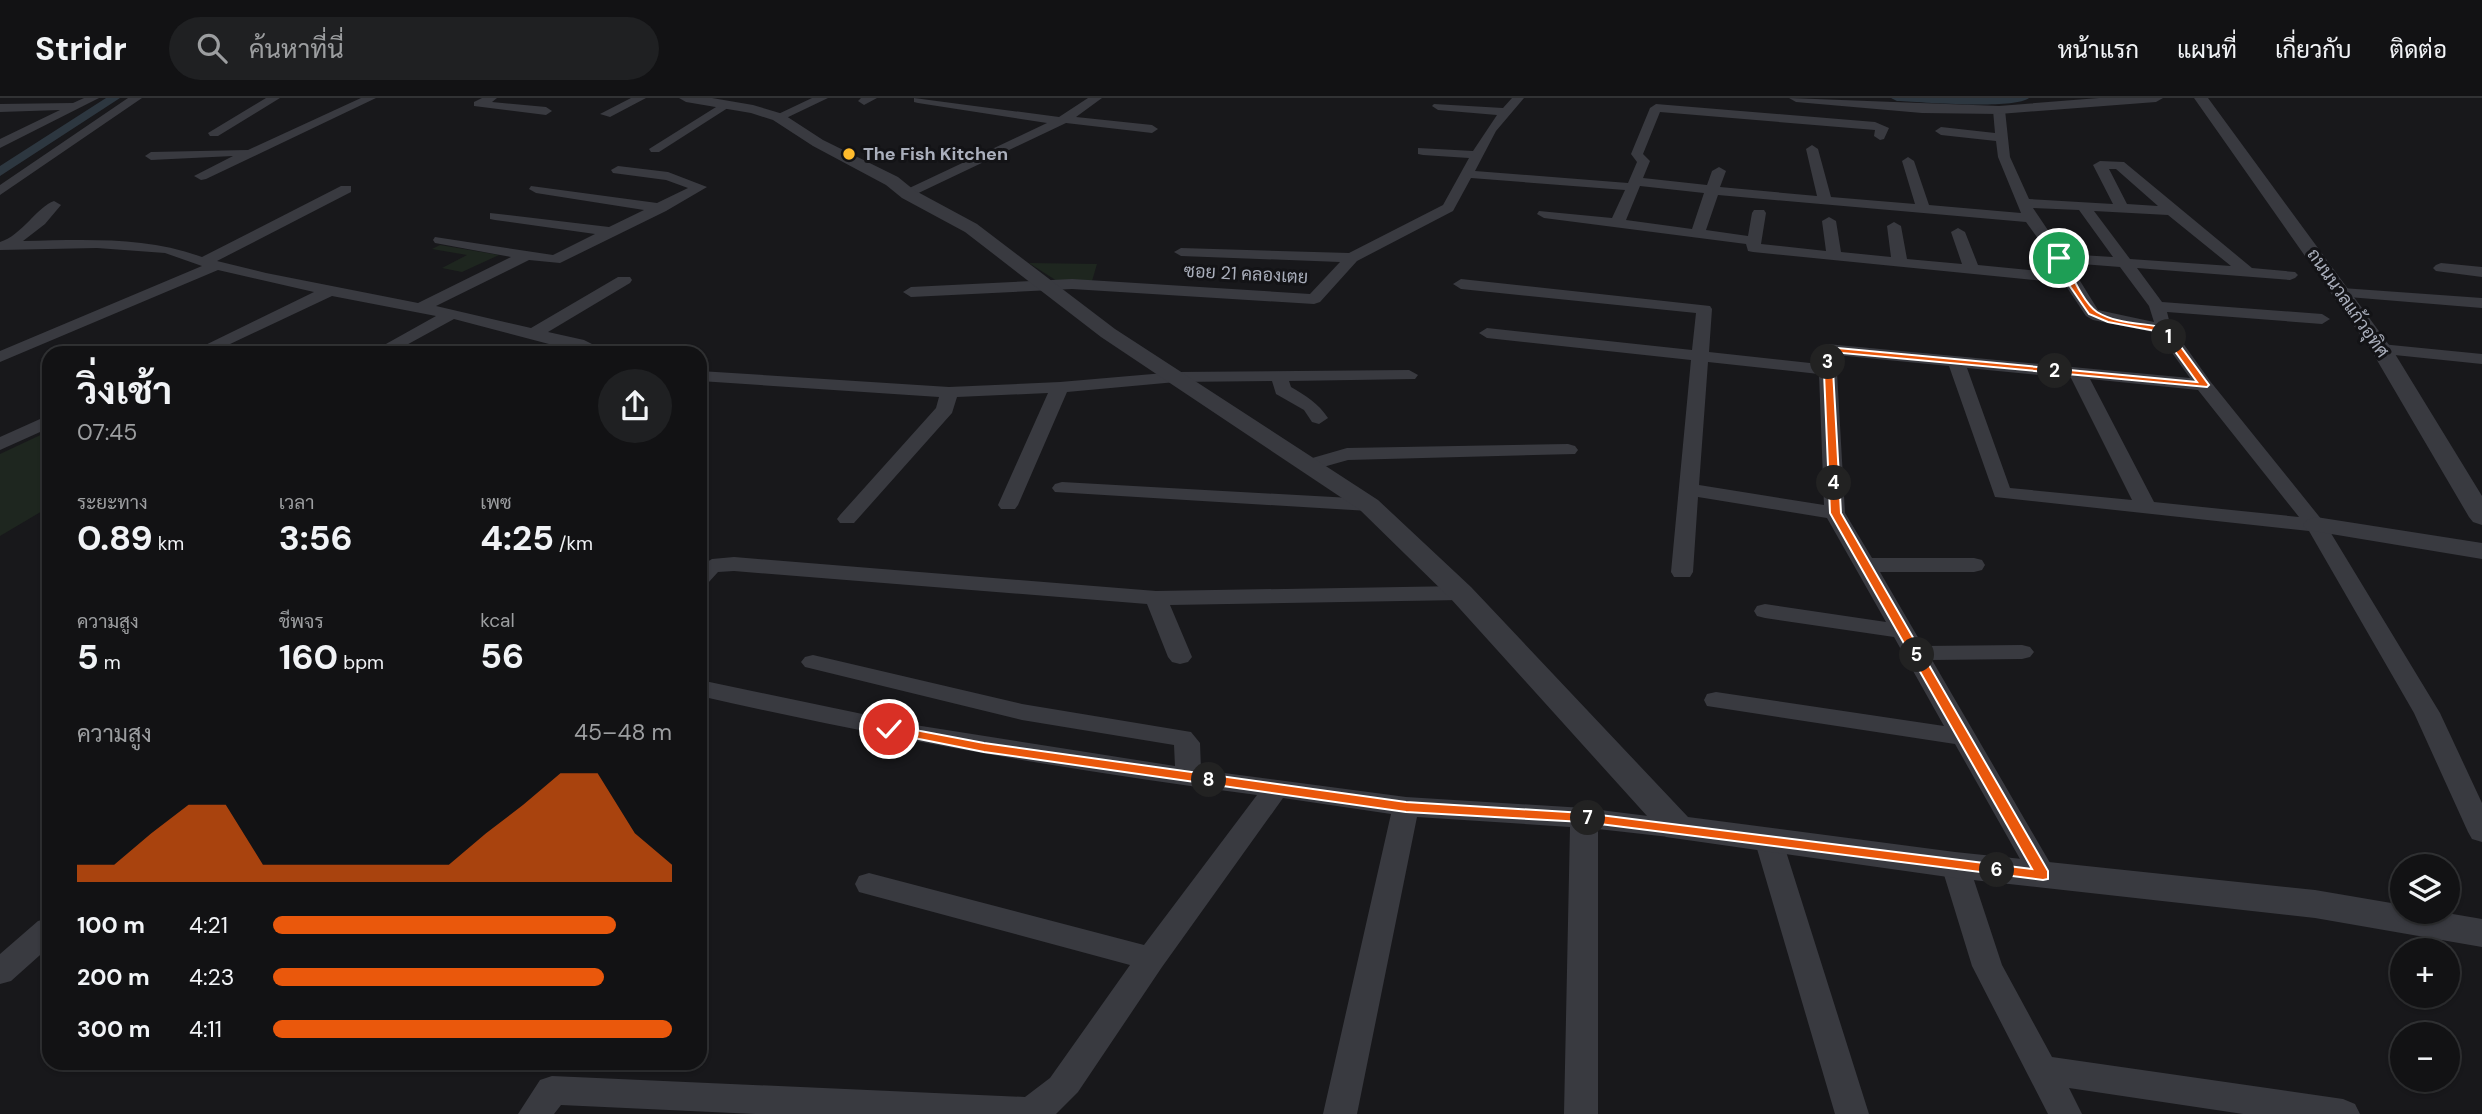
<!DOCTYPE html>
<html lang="th">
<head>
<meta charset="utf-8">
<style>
  body { margin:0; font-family:"DM Sans",Sarabun,sans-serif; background:#1f2022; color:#f1f3f6; height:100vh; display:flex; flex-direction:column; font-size:26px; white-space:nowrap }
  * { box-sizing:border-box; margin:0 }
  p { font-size:23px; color:#9c9ea0 }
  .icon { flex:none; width:38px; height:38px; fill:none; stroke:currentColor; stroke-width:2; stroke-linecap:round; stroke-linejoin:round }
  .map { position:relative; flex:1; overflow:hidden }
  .details { position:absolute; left:42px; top:248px; width:665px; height:724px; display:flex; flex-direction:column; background:#121214; border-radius:21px; box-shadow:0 2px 5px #0004,0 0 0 2px #313234 }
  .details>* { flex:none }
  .tools { position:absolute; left:2390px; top:756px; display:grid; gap:14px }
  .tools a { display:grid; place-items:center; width:70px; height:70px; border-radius:50%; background:#121214; box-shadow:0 2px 5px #0004,0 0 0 2px #313234; font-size:35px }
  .pin { position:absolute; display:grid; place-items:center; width:60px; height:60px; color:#fff; margin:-30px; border:4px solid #fff; border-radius:50%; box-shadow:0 2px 7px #0007 }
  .km { position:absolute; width:35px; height:35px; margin:-18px; border-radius:50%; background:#222; color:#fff; font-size:19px; line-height:35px; text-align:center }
  .round { display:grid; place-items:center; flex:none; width:74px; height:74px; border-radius:37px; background:#1f2022 }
  .overview { display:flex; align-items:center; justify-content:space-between; height:119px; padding:0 35px }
  h1 { font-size:38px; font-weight:700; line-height:52px }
  .metrics { display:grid; grid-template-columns:repeat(3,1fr); gap:10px; height:119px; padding:7px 35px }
  .metrics div { display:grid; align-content:center }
  .metrics b { font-size:35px; font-weight:700 }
  .metrics small { font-size:19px; font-weight:400 }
  .metrics p { font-size:19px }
  .chart { height:196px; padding:14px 35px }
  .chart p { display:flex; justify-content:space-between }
  .chart svg { width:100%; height:126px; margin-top:7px; fill:#ea580c; opacity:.7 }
  ul { padding:0 35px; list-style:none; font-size:23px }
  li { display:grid; grid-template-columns:112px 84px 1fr; align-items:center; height:52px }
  li i { height:18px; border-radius:9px; background:#ea580c }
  header { display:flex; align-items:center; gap:42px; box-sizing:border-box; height:98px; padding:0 35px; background:#121214; border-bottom:2px solid #313234 }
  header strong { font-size:33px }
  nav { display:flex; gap:38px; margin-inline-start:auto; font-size:24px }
  .search { width:490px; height:63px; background:#1f2022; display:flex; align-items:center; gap:18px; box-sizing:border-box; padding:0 24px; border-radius:38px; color:#9c9ea0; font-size:26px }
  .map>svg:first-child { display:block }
</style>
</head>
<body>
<header>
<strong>Stridr</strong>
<div class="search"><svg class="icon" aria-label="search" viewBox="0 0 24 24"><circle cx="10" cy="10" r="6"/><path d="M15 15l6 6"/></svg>ค้นหาที่นี่</div>
<nav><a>หน้าแรก</a><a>แผนที่</a><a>เกี่ยวกับ</a><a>ติดต่อ</a></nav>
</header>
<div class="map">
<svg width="2482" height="1016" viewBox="0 0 2482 1016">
  <rect width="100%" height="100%" fill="#18181b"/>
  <path fill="#1e261f" d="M440 147 499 157 462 174 442 170 467 157 432 151Z
    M1029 165 1097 166 1092 183H1057Z
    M49 333V409L0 438V356Z"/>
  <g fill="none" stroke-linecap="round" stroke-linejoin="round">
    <path fill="#2d3740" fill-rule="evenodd" d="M106 0H120L0 78V68Z
      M1891 0H2029C2012 12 1922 4 1897 3Z"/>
    <path fill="#393a40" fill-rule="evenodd" d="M84 0H99L0 50V41L60 12 0 14V6L73 5Z
      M128 0H142L0 97V87Z
      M266 0H280L218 38H210L208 35Z
      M361 0H376L206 81 201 82 194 78 233 58 151 62 145 58 151 54 248 52Z
      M482 0H497L492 4 546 9 552 13 546 17 474 8V4Z
      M631 0H646L610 19 600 16Z
      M812 0H828L782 22 772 19Z
      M861 0H877L864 7 858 3Z
      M914 0 1059 19 1088 0H1102L1076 19 1152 27 1158 31 1152 35 1066 25 908 100 901 96 903 93 1047 25 918 5 914 4Z
      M1512 0H1524L1496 33 1475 73 1628 85 1637 64 1631 56 1650 10 1656 6 1875 24 1889 30 1884 41 1880 42 1874 38 1875 32 1660 14 1643 56 1650 63 1643 80 1707 87 1712 73 1719 69 1726 73 1720 89 1817 98 1806 51 1812 47 1818 51 1831 99 1915 106 1902 63 1908 59 1914 63 1929 107 2021 115 1998 59 1996 43 1941 37 1935 33 1941 29 1995 35 1993 12 1999 8 2005 12 2010 59 2029 101 2113 106 2093 67 2100 63 2124 64 2252 170 2295 174 2298 177 2295 180 2290 182 2137 170 2162 204 2322 216 2330 221 2322 226 2167 214 2169 222 2164 226 2170 227 2210 283 2326 427 2440 615 2482 705V744L2472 741 2468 734 2414 615 2309 433 1995 399 1949 268 1836 257 1845 415 1872 460H1974L1982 462 1985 467 1982 472 1974 474H1880L1923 548 2022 547 2030 549 2034 554 2030 559 2022 561 1932 562 2057 777 2053 784 2043 788 2033 784 1955 646 1707 608 1704 602 1707 596 1716 594 1944 628 1894 539 1765 520 1757 518 1754 513 1757 508 1765 506 1886 524 1827 420 1698 399 1693 474 1690 479H1674L1671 474 1691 262 1487 240 1479 235 1487 230 1692 252 1696 215 1461 191 1453 186 1461 181 1710 208 1712 211 1709 254 1819 266 1818 251 1827 246 2190 280 2158 235 2093 222 2086 218 2064 185 1753 154 1748 153 1746 146 1544 120 1537 116 1539 113 1612 120 1625 92 1471 80 1453 113 1357 163 1320 204 1314 206 1072 191 911 199 903 194 911 189 1072 181 1310 196 1340 164 1181 158 1174 154 1181 150 1349 155 1443 107 1469 60 1423 57 1418 56V50L1473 53 1497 17 1438 12 1432 8 1434 6 1503 10ZM2109 71H2116L2158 108 2127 106ZM1640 88 1704 95 1692 131 1626 122ZM1718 97 2026 124 2052 160 2059 175 1978 167 1965 134 1958 130 1951 134 1962 166 1907 161 1901 128 1894 124 1887 128 1891 159 1841 154 1836 123 1829 119 1822 123 1826 153 1761 146 1766 115 1764 112H1754L1752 115 1748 138 1706 132ZM2033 110 2079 112 2113 159 2064 156ZM2094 113 2168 117 2231 168 2130 161ZM2069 165 2120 169 2149 208 2154 224 2098 212ZM1708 264 1819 276 1824 407 1699 387ZM1967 270 2071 280 2132 402 2010 390ZM2090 281 2198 292 2299 419 2154 404Z
      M724 4 734 6 659 54H651L649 51Z
      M618 68 668 74 707 89 666 113 560 165 529 162 436 208 531 230 618 179H630L632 182 630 185 548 234 584 242 612 256H587L454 221 390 256H368L436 218 332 198 228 247 261 252 263 256H187L314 194 218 172 0 264V253L202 168 165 155 97 150 0 152V144C21 138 38 108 54 103L61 107 45 126 23 143C84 142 144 138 202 159L341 88H351V94L217 163 266 175 418 205 511 159 435 145 433 142 435 139 553 157 595 136 495 122 490 121V115L609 129 644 112 536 95 529 91 531 88 657 105 688 90 666 82 613 75 611 72Z
      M2441 165 2482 169V179L2436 173 2433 170 2436 167Z
      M2342 190 2482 200V210L2336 198 2334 195 2336 192Z
      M2381 246 2482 256V266L2375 255 2372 251Z
      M1409 272 1418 277 1415 281 1289 283 1291 289C1306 298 1318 305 1328 320L1319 326 1312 324 1304 312 1276 296 1272 283 1176 284 1067 294 1018 407 1015 411H1001L998 407 1048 295 957 299 952 315 854 425H840L837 421 840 417 936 310 939 299 700 283V273L949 289 1060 284 1176 274Z
      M49 317V330L0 352V339Z
      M1568 346 1575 348 1578 352 1575 356 1348 362 1309 373 1299 367 1302 363 1347 350Z
      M1062 384 1369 401 1376 403 1379 407 1376 411 1369 413 1055 394 1052 390 1055 386Z
      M734 459 1156 493 1461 488 1469 490 1472 495 1469 500 1461 502 1170 507 1192 559 1188 564 1180 566 1172 564 1168 559 1147 506 734 473 718 474 708 485 700 487V468L712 461Z
      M813 557 1022 606 1191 634 1200 645 1201 672 1406 699 1584 710 1688 723 1692 730 1688 737 1678 740 1598 731V1016H1564L1570 729 1417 719 1357 1016H1323L1391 716 1283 700 1162 869 1078 994 1056 1016H755L561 1007 554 1016H518L540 982 552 978 1025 999 1050 980 1130 867 859 794 855 786 859 778 869 775 1144 847 1257 697C1070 673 884 640 700 598V582L915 627 1175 668 1174 647 1022 622 805 569 801 564 805 559Z
      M1769 734 1779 737 1783 744 1869 1016H1835L1755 744 1759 737Z
      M1955 757 1965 760 1969 767 2002 867 2052 959 2343 1001 2355 1006 2360 1016H2243L2069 990 2082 1016H2048L1972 868 1941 767 1945 760Z
      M49 820V849L11 883 0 886V856L38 823Z"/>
    <path fill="#393a40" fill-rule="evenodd" d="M679 0H712L753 7 783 16 823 42 898 79 914 92 977 126 1115 231 1378 402 1471 489 1688 719 1955 754 2315 792 2403 807V814H2441L2482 821V849L2315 820 1955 780 1666 739 1451 501 1360 412 1101 239 965 134 902 100 886 87 813 48 773 22 751 15 686 4Z
      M1789 0 1999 8 2099 0H2163L2156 4 1999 16 1922 15 1796 4Z
      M2194 0H2208L2392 251 2482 398V427L2473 424 2469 419 2371 252Z
      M2316 419 2482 445V461L2307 432 2303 427 2307 422Z"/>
  </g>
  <path fill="#ea580c" stroke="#fff" stroke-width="2" d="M2056 158H2062C2070 173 2083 205 2097 214 2116 226 2145 225 2167 230L2209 287 2207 289 1832 254 1841 415 2048 773V781L2043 782 1584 724 1406 714 984 654 889 635 883 631 889 627 984 645 1406 704 1584 715 2032 771 1830 415 1823 251 1827 249 2197 284 2161 234 2108 224 2089 216 2065 181Z"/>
  <circle fill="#ffbb2c" stroke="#131316" stroke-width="2.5" cx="849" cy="56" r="7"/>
  <g text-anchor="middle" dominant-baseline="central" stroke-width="6" stroke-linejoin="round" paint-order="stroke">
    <g font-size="18" font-weight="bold" fill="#aaafbc" stroke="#131316" text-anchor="start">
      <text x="863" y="56">The Fish Kitchen</text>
    </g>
    <g font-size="18" fill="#aaafbc" stroke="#131316">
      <text transform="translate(1246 176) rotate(3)">ซอย 21 คลองเตย</text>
      <text transform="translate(2348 205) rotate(55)">ถนนนวลแก้วอุทิศ</text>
    </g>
  </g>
</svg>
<div class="tools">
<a><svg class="icon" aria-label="layers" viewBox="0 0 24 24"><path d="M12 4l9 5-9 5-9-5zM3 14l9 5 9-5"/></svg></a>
<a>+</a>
<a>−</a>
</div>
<div class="pin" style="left:2059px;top:160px;background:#1e9e55"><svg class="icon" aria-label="arrive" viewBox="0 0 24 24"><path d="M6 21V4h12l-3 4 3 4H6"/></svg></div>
<div class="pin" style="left:889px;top:631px;background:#d93025"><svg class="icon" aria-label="check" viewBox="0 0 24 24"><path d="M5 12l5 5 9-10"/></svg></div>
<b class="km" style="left:2169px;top:239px">1</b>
<b class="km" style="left:2055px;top:273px">2</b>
<b class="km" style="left:1828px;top:264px">3</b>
<b class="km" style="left:1834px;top:385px">4</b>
<b class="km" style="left:1917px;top:557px">5</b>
<b class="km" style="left:1997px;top:772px">6</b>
<b class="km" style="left:1588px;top:720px">7</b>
<b class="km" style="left:1209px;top:682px">8</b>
<section class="details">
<div class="overview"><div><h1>วิ่งเช้า</h1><p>07:45</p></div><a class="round"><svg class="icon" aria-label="share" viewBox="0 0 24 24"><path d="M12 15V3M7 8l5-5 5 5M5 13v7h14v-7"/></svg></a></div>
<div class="metrics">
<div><p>ระยะทาง</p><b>0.89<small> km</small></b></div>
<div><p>เวลา</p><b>3:56</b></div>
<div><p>เพซ</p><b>4:25<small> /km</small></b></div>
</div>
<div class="metrics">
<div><p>ความสูง</p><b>5<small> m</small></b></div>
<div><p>ชีพจร</p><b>160<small> bpm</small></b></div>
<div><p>kcal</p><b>56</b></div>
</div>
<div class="chart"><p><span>ความสูง</span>45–48 m</p>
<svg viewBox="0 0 160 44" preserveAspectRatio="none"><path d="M0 44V38L10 38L20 27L30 17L40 17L50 38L60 38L70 38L80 38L90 38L100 38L110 27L120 17L130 6L140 6L150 27L160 38V44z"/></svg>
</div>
<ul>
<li><b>100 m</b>4:21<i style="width:86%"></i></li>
<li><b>200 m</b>4:23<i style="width:83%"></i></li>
<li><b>300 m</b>4:11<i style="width:100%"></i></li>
</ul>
</section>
</div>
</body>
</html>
